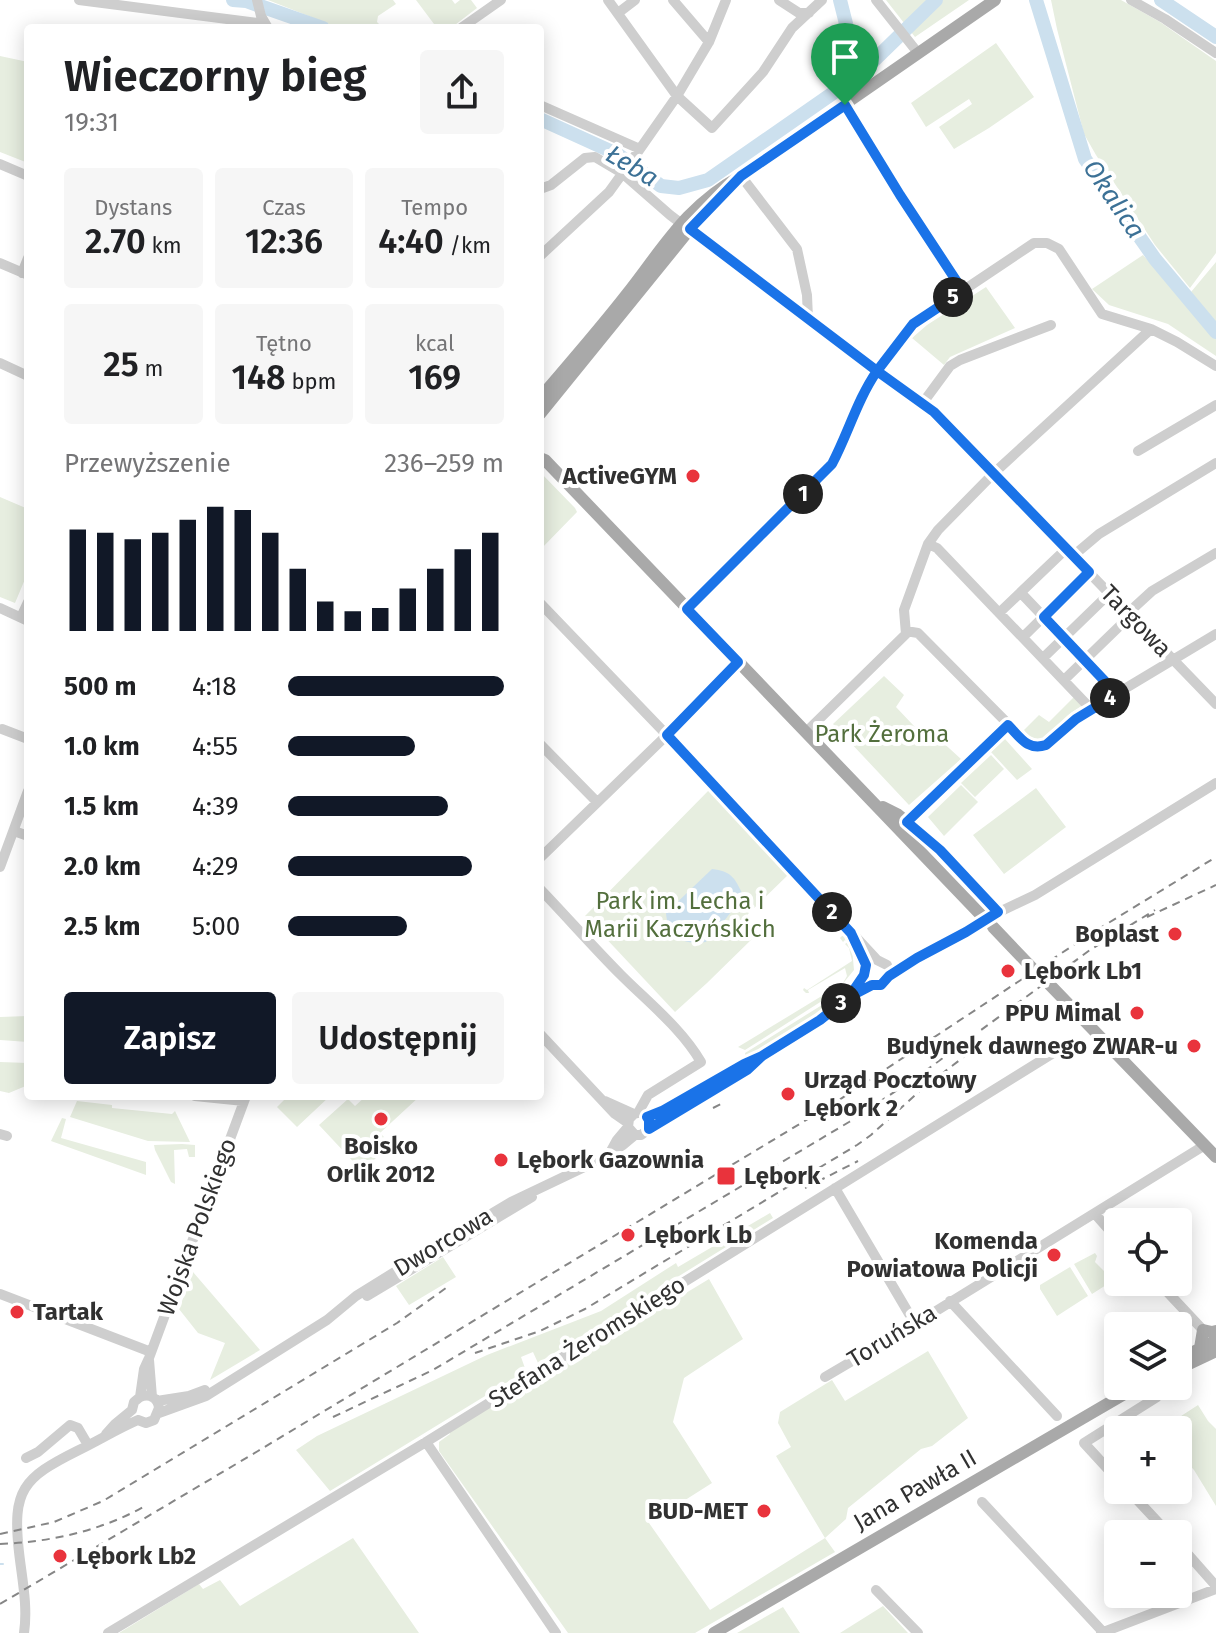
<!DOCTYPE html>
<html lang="pl">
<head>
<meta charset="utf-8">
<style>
  body { margin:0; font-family:"Fira Sans",sans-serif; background:#f6f6f6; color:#202124; height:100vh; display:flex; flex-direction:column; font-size:30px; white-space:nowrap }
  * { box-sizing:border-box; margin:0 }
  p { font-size:26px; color:#757577 }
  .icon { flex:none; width:44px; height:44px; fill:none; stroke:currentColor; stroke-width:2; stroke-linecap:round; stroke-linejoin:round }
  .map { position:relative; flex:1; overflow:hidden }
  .panel { position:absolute; left:24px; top:24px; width:520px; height:1076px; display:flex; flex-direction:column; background:#fff; border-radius:8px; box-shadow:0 4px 20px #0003 }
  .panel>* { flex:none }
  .controls { position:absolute; left:1104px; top:1208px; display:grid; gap:16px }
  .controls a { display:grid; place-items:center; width:88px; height:88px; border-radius:8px; background:#fff; box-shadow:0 4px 20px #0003; font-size:40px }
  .pin { position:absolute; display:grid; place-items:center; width:68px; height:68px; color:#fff; margin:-82px -34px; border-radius:50% 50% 50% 0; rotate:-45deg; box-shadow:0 0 8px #0007 }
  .pin .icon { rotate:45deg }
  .km { position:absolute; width:40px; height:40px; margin:-20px; border-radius:50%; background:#222; color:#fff; font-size:22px; line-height:40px; text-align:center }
  .round { display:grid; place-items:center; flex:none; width:84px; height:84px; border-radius:8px; background:#f6f6f6 }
  .summary { display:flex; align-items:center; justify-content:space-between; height:136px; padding:0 40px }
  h1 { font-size:44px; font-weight:600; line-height:60px }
  .figures { display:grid; grid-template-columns:repeat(3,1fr); gap:12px; height:136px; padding:8px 40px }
  .figures div { display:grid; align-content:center; border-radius:8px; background:#f6f6f6; text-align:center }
  .figures b { font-size:34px; font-weight:600 }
  .figures small { font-size:22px; font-weight:400 }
  .figures p { font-size:22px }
  .chart { height:224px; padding:16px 40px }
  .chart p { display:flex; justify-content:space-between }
  .chart svg { width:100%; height:144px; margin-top:8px; stroke:#111827; stroke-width:6 }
  .primary-button { display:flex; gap:16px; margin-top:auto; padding:16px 40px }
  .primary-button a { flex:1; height:92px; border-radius:8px; background:#111827; color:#fff; font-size:32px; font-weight:600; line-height:92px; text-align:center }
  .primary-button a+a { background:#f6f6f6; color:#202124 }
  ul { padding:0 40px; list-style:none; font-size:26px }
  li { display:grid; grid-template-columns:128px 96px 1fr; align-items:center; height:60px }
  li i { height:20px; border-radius:10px; background:#111827 }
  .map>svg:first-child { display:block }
</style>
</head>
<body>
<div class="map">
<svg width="1216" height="1633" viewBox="0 0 1216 1633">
  <rect width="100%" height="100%" fill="#fff"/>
  <path fill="#e7eee0" d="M268 0H393L396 4 378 16 377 22 383 28H339Z
    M416 0H452L455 4 460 0H471L477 8 451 28H437Z
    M886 0H969L915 37Z
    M1051 0H1121L1160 22 1216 61V253L1190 288 1155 245 1096 155 1084 134 1057 29Z
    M996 43 1034 97 989 128 954 149 939 127 972 104 969 99 926 127 911 103Z
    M0 56 28 62V163L0 152Z
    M1143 255 1168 282 1216 338V356L1168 324 1109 305 1092 289Z
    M1216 262V322L1191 292Z
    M986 287 1015 328 950 357 944 365 912 338 927 325Z
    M540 472 575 508 577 512 540 550Z
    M0 497 28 509V572L15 603 0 597Z
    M884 676 904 695 896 707 931 744 938 738 961 759 909 805 833 724Z
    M1076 695 1085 704C1078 708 1072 712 1067 716 1054 729 1040 752 1024 730L1039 715 1049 722Z
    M1005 739 1032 769 1017 780 991 752Z
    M991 755 1004 769 975 797 961 783Z
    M961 785 978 802 944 836 928 817Z
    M1036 788 1066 827 1004 874 973 835Z
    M710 789 790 873 748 914 747 926 753 938 707 983 675 1012 585 916Z
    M842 936H845L852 948 854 970 836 992 745 1050 738 1047 843 983 847 976 845 968 808 990 809 993H806L803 990 804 988 807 990 852 961 849 948 845 944 848 942 845 940 843 942 840 938Z
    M849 984 851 986 822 1012 746 1060 745 1053 838 995Z
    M28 1016V1042L0 1040V1017Z
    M0 1062 28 1063V1085L9 1093 0 1091Z
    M288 1096H330L297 1127 277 1107Z
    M366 1096H420L380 1133 391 1144 362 1171 319 1125 348 1099 355 1106Z
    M77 1101 112 1105V1108L172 1114 175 1111 190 1142 148 1141 70 1117Z
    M62 1118 66 1119 61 1138 146 1162V1175L51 1141Z
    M182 1144 195 1145V1157H189L187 1149 174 1150 175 1184 171 1182 155 1150 154 1145Z
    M770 1213 773 1218 538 1363 533 1352 521 1357 526 1371 330 1491 296 1450 317 1436 487 1355 601 1311 676 1263 678 1267Z
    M1095 1253 1097 1256 1095 1262 1112 1279 1117 1276 1114 1280 1092 1294 1074 1264Z
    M443 1257 456 1277 409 1305 396 1286Z
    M1070 1267 1088 1296 1057 1316 1040 1289V1285Z
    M193 1272 260 1350 210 1380 225 1343 198 1333 179 1309Z
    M709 1279 743 1339 684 1378 673 1422 712 1483 649 1523 710 1610 825 1538 776 1456 791 1447 778 1423 780 1412 832 1380 845 1401 928 1351 968 1418 932 1446 921 1449 848 1508 846 1519 825 1538 835 1552 695 1633H568L439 1451V1442L450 1434 449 1432 672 1294 676 1299Z
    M1198 1405 1208 1421 1216 1429V1506L1194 1470 1181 1456H1178V1440L1181 1439 1178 1418Z
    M353 1538 419 1633H119L199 1584 203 1589 220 1580 240 1606Z
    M883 1606 908 1633H840Z
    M783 1607 800 1633H737Z"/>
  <path fill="#cce0ee" d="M712 869C731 871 735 878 742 893H740C734 915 718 925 706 942 682 945 668 938 666 913Z"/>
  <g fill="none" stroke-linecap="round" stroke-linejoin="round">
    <path stroke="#cce0ee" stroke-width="2" d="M0 1564H3"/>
    <path stroke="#cce0ee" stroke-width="14" d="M233 0 246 1 323 28
      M1036 0 1085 159 1155 259 1216 332
      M1161 0 1216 37
      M859 75 936 0
      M540 119 617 154 661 186 679 188 708 180 859 75 840 0"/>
    <path stroke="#d6d6d6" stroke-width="12" stroke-dasharray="12 6" stroke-linecap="butt" d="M1033 969 1050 985"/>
    <path stroke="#cecece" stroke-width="10" d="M79 0 258 23 263 21
      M257 0 261 16 268 28
      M608 0 677 96 712 128 763 72 792 28 822 0
      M673 0 709 42
      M779 0 799 13H809
      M876 0 918 53
      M1131 0 1165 19 1216 53
      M618 13 635 0
      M461 28 501 0
      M540 105 640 149
      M845 105 900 195 963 291
      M0 164 28 176
      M741 176 797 249 807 295 808 319
      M540 189 551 185 585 158 595 157 622 173 670 215 849 350 934 412 1216 704
      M540 256 609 192 635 156 677 96 709 42 726 0
      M0 263 28 275
      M22 273 28 258
      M0 363 28 376
      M922 404 950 366 960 360 1051 325
      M1138 451 1216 405
      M928 544 937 548 1091 709
      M1073 556 1099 534 1216 463
      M1021 593 1117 694
      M540 603 714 784 877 960 887 965
      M0 608 28 621
      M687 609 832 464 845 441 870 382 913 324 1034 243H1047L1059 249 1102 314 1151 329 1177 342 1216 366
      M999 613 1066 549
      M1128 613 1152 591 1216 553
      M21 617 28 602
      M906 631 918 633 1029 745 1037 747 1046 745 1073 721 1091 709 1216 634
      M1023 637 1089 572
      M1043 658 1110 593
      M1064 680 1130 616
      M2 729 28 739
      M806 732 906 634 904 610 928 544 938 530 994 473 1151 329
      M540 744 597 802
      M14 831 28 836
      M540 858 667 735 738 662
      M0 867 28 791
      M540 889C567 917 593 947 621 975 649 1003 682 1029 701 1062L648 1095 638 1113
      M998 912 940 850 907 822 1008 725
      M995 914 1035 895 1216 783
      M854 938 866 965
      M849 997 864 975 866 965
      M540 1034 615 1114 628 1123
      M195 1096 244 1101
      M605 1101 634 1114 638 1113
      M634 1114 629 1119 628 1127 635 1135H641L649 1129 729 1081
      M647 1117 662 1111 744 1064 762 1056 820 1020 849 997 872 985H881L889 976 917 958 979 924
      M0 1134 7 1136
      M611 1151 617 1140 628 1127
      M835 1188 915 1324
      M1095 1214 1118 1240
      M1158 1282 1203 1330
      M0 1294 151 1352
      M367 1296 532 1197
      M950 1301 1057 1416
      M149 1360 152 1397
      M825 1377 915 1324 1205 1145
      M157 1401 189 1396 205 1390
      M159 1413 206 1396 327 1320 356 1296 414 1260 511 1202 597 1161 623 1145 635 1135
      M138 1420 146 1423 154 1420 159 1408C158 1398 150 1393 140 1397
      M106 1434 115 1424 132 1410 134 1402 140 1397 144 1369 149 1358 246 1096
      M426 1442 556 1633
      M26 1458 38 1452 70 1425 78 1428 88 1445
      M1118 1480 1084 1443 1157 1397
      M1128 1490 1169 1534
      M982 1502 1103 1632
      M1178 1543 1216 1586
      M876 1590 918 1633
      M24 1633C28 1606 22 1579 19 1552 12 1490 23 1478 77 1451 98 1441 117 1429 138 1420
      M108 1633 426 1442 1063 1047
      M1101 1633 1216 1589"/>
    <path stroke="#a9a9a9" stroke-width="12" d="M540 398C569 364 599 330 627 294 664 247 686 206 741 176L995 0
      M540 414 690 229 719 198
      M540 458 545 460 981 915
      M883 807 897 814 907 822
      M993 927 1033 969
      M1050 985 1216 1157
      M1200 1348 1203 1330 1212 1332 1216 1331
      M1178 1360 1216 1340
      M1178 1369 1216 1351
      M714 1633 1138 1386"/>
    <path stroke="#868686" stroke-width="2" stroke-dasharray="8 6" stroke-linecap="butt" d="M1147 917 1216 885
      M713 1108 721 1104
      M805 1188 858 1161
      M475 1353 540 1331 585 1309 857 1145 871 1135 922 1089 974 1049
      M333 1417 433 1370 849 1122 917 1077 1090 950 1155 910
      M0 1534 54 1522 103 1501 397 1323 446 1288
      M0 1544C50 1542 101 1531 145 1506
      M0 1604 258 1451 836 1102 1092 933 1216 857"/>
    <path stroke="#cecece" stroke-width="10" d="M979 924 994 915"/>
  </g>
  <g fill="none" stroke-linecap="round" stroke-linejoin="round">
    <g stroke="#fff" stroke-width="16">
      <path id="route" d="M845 105 741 176 690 229 877 371C857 400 848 434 832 464L687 609 738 662 667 735 851 933 866 965 864 975 849 997 820 1020 762 1056 747 1070 649 1129V1120L647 1117 662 1111 744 1064 762 1056 820 1020 849 997 872 985H881L889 976 917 958 966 932 998 912 940 850 907 822 1008 725C1020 737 1027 751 1046 745L1076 719 1117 694 1044 617 1089 572 934 412 877 371 913 324 963 291 900 195 845 105"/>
    </g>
    <use href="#route" stroke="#1a73e8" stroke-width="10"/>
  </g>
  <g fill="#e9333c" stroke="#fff" stroke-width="3">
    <circle cx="693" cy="476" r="8"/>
    <circle cx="1175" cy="934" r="8"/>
    <circle cx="1008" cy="971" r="8"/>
    <circle cx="1137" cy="1013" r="8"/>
    <circle cx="1194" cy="1046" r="8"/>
    <circle cx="788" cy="1094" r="8"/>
    <circle cx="381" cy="1119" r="8"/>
    <circle cx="501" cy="1160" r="8"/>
    <rect x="716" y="1166" width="20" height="20" rx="4"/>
    <circle cx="628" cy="1235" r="8"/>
    <circle cx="1054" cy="1255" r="8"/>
    <circle cx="17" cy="1312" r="8"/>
    <circle cx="764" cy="1511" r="8"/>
    <circle cx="60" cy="1556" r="8"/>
  </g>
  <g text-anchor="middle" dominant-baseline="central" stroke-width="8" stroke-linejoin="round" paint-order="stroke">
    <g font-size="24" font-weight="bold" fill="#313131" stroke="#fff" text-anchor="start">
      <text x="677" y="476" text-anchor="end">ActiveGYM</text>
      <text x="1159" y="934" text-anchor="end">Boplast</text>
      <text x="1024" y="971">Lębork Lb1</text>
      <text x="1121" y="1013" text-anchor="end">PPU Mimal</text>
      <text x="1178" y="1046" text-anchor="end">Budynek dawnego ZWAR-u</text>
      <text x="804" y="1080">Urząd Pocztowy<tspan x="804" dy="28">Lębork 2</tspan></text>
      <text x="381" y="1146" text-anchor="middle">Boisko<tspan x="381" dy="28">Orlik 2012</tspan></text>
      <text x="517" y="1160">Lębork Gazownia</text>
      <text x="744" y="1176">Lębork</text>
      <text x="644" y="1235">Lębork Lb</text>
      <text x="1038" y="1241" text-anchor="end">Komenda<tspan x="1038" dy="28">Powiatowa Policji</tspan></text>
      <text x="33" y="1312">Tartak</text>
      <text x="748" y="1511" text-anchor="end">BUD-MET</text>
      <text x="76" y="1556">Lębork Lb2</text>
    </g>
    <g font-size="24" fill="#313131" stroke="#fff">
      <text transform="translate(1136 621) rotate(46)">Targowa</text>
      <text transform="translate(197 1227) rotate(-70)">Wojska Polskiego</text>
      <text transform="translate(443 1242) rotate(-31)">Dworcowa</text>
      <text transform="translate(892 1336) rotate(-31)">Toruńska</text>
      <text transform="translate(587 1342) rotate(-32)">Stefana Żeromskiego</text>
      <text transform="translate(915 1490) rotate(-30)">Jana Pawła II</text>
    </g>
    <g font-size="24" fill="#536f3d" stroke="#fff">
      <text x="882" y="734">Park Żeroma</text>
      <text x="680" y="901">Park im. Lecha i<tspan x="680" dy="28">Marii Kaczyńskich</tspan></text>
    </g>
    <g font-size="26" font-style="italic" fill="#3c7196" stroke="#fff">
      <text transform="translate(632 166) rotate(31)">Łeba</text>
      <text transform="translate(1114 199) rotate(56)">Okalica</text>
    </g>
  </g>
</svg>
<div class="controls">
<a><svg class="icon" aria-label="locate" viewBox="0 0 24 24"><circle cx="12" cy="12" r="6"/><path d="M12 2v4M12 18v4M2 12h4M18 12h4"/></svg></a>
<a><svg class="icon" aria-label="layers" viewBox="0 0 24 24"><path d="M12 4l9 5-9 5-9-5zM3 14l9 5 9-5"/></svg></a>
<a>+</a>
<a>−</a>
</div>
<div class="pin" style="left:845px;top:105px;background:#1e9e55"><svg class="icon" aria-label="arrive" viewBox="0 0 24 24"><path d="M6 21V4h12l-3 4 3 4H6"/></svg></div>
<b class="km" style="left:803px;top:494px">1</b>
<b class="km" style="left:832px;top:912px">2</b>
<b class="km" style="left:841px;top:1003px">3</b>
<b class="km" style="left:1110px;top:698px">4</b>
<b class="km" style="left:953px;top:297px">5</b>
<section class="panel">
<div class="summary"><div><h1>Wieczorny bieg</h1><p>19:31</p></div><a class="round"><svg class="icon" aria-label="share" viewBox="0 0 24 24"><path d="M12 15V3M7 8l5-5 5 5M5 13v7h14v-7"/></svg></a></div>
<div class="figures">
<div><p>Dystans</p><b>2.70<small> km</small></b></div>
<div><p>Czas</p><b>12:36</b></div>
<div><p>Tempo</p><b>4:40<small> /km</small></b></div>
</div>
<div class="figures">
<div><b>25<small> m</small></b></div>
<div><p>Tętno</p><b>148<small> bpm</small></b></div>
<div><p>kcal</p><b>169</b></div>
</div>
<div class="chart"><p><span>Przewyższenie</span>236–259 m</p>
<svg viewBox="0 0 160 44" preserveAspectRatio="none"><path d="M5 44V13M15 44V14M25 44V16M35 44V14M45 44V10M55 44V6M65 44V7M75 44V14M85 44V25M95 44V35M105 44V38M115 44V37M125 44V31M135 44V25M145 44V19M155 44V14"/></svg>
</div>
<ul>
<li><b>500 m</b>4:18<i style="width:100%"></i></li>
<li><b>1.0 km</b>4:55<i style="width:59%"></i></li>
<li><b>1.5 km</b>4:39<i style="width:74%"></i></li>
<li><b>2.0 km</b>4:29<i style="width:85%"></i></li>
<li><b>2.5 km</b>5:00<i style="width:55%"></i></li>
</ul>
<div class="primary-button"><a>Zapisz</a><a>Udostępnij</a></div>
</section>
</div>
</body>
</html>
